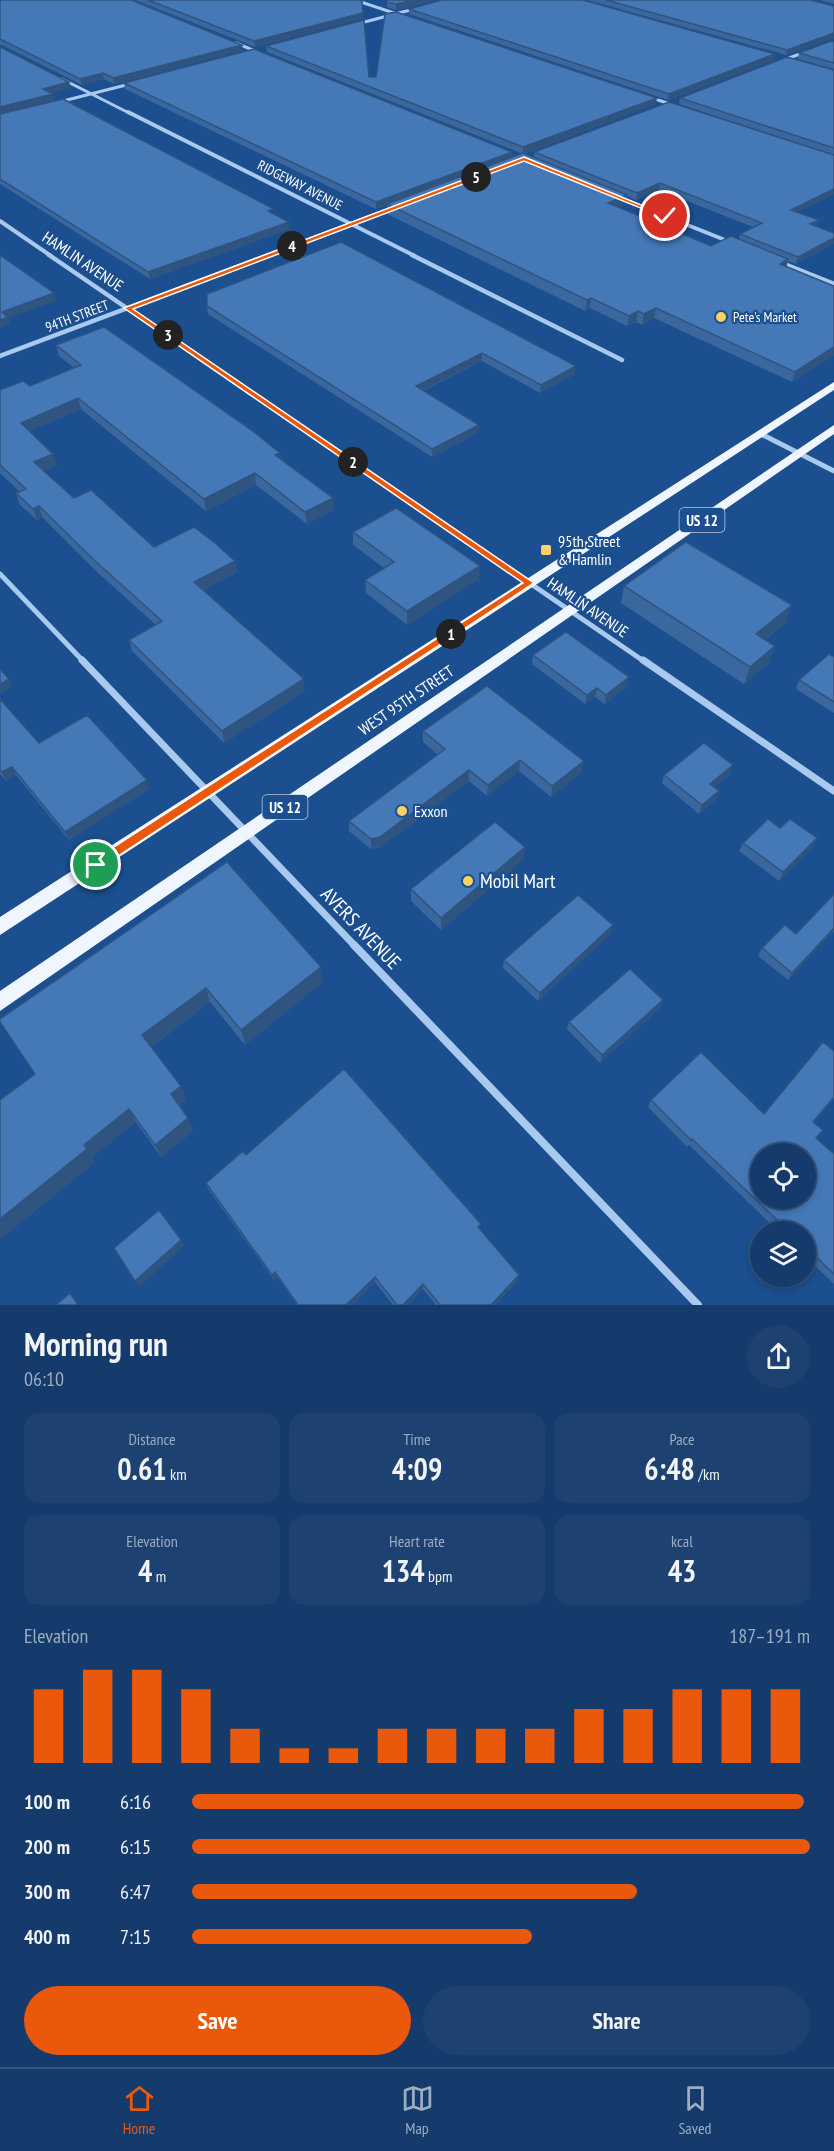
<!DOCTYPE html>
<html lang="en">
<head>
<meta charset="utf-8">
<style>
  body { margin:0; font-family:"PT Sans Narrow",sans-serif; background:#1d4271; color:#f1f3f6; height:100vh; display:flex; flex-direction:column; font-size:22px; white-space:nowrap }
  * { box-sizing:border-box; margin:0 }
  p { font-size:20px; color:#9dadc1 }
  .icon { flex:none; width:33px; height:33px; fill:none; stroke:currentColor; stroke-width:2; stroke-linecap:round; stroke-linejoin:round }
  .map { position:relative; height:1305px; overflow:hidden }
  .panel { display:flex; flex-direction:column; background:#143b6b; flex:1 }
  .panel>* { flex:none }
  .tools { position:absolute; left:750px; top:1143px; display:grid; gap:12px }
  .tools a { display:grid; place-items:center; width:66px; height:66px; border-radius:50%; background:#143b6b; box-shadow:0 3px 9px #0003,0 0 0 2px #33557e; font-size:30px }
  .pin { position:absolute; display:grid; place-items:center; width:51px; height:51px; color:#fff; margin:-26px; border:3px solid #fff; border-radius:50%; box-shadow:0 2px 6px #0007 }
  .km { position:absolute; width:30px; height:30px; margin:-15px; border-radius:50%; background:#222; color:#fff; font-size:16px; line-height:30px; text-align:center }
  .round { display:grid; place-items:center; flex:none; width:63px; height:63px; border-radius:32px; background:#1d4271 }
  .overview { display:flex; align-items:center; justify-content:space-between; height:102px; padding:0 24px }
  h1 { font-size:33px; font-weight:600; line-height:45px }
  .metrics { display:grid; grid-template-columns:repeat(3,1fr); gap:9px; height:102px; padding:6px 24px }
  .metrics div { display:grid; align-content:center; border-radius:15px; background:#1d4271; text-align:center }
  .metrics b { font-size:30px; font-weight:600 }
  .metrics small { font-size:16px; font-weight:400 }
  .metrics p { font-size:16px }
  .chart { height:168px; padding:12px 24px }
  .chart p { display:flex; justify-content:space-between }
  .chart svg { width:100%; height:108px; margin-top:6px; stroke:#ea580c; stroke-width:6 }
  .primary-button { display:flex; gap:12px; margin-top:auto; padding:12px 24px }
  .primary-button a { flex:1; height:69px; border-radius:36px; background:#ea580c; color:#fff; font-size:24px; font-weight:600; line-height:69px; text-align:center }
  .primary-button a+a { background:#1d4271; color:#f1f3f6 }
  ul { padding:0 24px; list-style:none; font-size:20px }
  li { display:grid; grid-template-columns:96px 72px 1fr; align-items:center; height:45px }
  li i { height:15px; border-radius:8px; background:#ea580c }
  .tab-bar { display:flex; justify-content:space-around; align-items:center; height:84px; border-top:2px solid #33557e; background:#143b6b; font-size:16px; color:#9dadc1 }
  .tab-bar a { display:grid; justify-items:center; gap:3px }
  .tab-bar .on { color:#ea580c }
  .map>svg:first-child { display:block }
</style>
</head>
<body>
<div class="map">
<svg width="834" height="1305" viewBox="0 0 834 1305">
  <rect width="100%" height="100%" fill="#1b4f8f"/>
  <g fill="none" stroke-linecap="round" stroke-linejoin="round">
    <path stroke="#a9c9ee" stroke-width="3" d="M355 0 400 15
      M357 24 414 9
      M236 43 260 53
      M784 60 805 52
      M62 79 131 114
      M652 98 673 105
      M59 102 130 84"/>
    <path stroke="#a9c9ee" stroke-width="4" d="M128 112 415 256
      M620 198 730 242
      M0 221 51 256
      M265 256 393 208"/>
    <path stroke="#a9c9ee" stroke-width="4.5" d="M49 255 314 436
      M412 255 622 360
      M782 263 834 284
      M0 356 269 255
      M759 433 764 436"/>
    <path stroke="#a9c9ee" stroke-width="5" d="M312 434 645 662
      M761 434 834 471
      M0 574 84 662"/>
    <path stroke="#a9c9ee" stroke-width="7" d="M82 660 356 947
      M643 660 834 791"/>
    <path stroke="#a9c9ee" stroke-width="8" d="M354 945 698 1305"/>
    <path fill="#f0f6ff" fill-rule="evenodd" d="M834 382V390L0 935V917Z
      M834 425V434L0 1011V991Z"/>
  </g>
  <path fill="#3a679d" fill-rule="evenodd" d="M0 0 242 45 243 50 114 84 104 79 82 85 2 45H0Z
    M135 0H360L363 18 255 47Z
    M387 0H435L396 10 387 7Z
    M587 0H810L834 6V38L786 55Z
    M819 0H834V4Z
    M409 9 775 54 774 60 668 100 409 14Z
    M834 40V69L798 59 799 53Z
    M266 46 369 77 656 104 523 154 534 158V152L798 212 819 220 796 264 788 261 786 267 834 286V355L792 382 654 318 642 325 636 322 627 326 590 308 585 311 387 214V205L376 209 125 89 124 83 512 152 511 158 523 154 267 52ZM659 190 753 227 740 234 739 239 711 246 618 207 626 204 627 196 636 200Z
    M834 70V155L679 104 680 98Z
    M0 114 274 214 290 229 150 279 0 184Z
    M341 242 575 374 540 393 482 361 423 391 479 425 478 433 432 457 208 314 207 306Z
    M56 345 280 453 281 460 334 509 307 524 256 485 206 511 81 409 30 431 57 465 44 471 74 498 154 547 235 561 237 572 203 590 305 691 224 743 132 651 129 640 156 625 97 572 42 517 37 520 20 505 16 493 20 492 0 473V390L30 386 74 368 59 356Z
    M353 532 479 579 407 625 366 593 365 580 384 568 353 545Z
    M624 586 786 622 765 640 775 646 769 663 744 684 621 603Z
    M533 655 628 686 605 704 595 697 585 704 532 664Z
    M834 657V713L796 689 799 680Z
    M0 699 39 743 149 789 69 840 16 775 6 781 0 774Z
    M423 731 582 772 551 797 519 771 487 796 469 781 381 847 371 849 349 831V821L438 755 423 742Z
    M730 774 714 787 719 791 716 800 699 814 662 783 664 775Z
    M780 828 817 838 813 847 779 881 739 851 743 843Z
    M525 847 523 860 441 930 411 901V889Z
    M227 862 323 982 245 1045 210 1002 151 1047 181 1086 186 1100 179 1105 193 1131 161 1157 136 1122 92 1157 95 1162 0 1239V1100L35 1074Z
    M834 894V933L833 932 788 980 758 956 762 948 796 934Z
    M610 934 538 1001 503 968 504 960Z
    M663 1000 660 1008 600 1063 567 1029 569 1022Z
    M834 1051V1098L814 1122 816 1138 834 1154V1284L806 1257V1232H779L689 1145 687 1147 648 1107 651 1100 764 1114Z
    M246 1155 480 1229 518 1280 495 1305H436L423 1289 407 1305H393L375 1282 352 1305H297L277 1277 274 1280 208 1189 206 1183Z"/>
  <path fill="#305480" d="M414 0H435L396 10V4Z
    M363 13V18L255 47 254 41Z
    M834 33V38L786 55 787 50Z
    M242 45 243 50 114 84 113 78Z
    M775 54 774 60 668 100 669 94Z
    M103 73 104 79 82 85 80 79Z
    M69 82 71 88 44 95 43 89Z
    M53 94 55 100 0 114V107Z
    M657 98 656 104 523 154V147Z
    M512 152 511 158 376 209V202Z
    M660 183 659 190 636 200 637 193Z
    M834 189V195L789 216 791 210Z
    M627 195 626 204 607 213 608 203Z
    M819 220 817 227 810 224Z
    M289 222 290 229 150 279 148 272Z
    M834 238V244L796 264 798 257Z
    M788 259 786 270 780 264Z
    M54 293 56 301 9 318 10 324 0 328V320L2 312Z
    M591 298 590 308 585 311 587 300Z
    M656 308 654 318 642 325 644 314Z
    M638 311 636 322 627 326 629 316Z
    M834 347V355L792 382 795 372Z
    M482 353V361L416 394V386Z
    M576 366 575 374 540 393 541 385Z
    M78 398 81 409 24 434 21 423Z
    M479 425 478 433 432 457V449Z
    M280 453 281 464 275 455Z
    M53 454 57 465 38 474 34 462Z
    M255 473 256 485 206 511 204 499Z
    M333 498 334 509 307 524 305 512Z
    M39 506 42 517 37 520 33 509Z
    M235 561 237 572 196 594 194 582Z
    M480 566 479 579 407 625V611Z
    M792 605 786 622 751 651 756 634Z
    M775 646 769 663 744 684 750 667Z
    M629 677 628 686 605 704 606 695Z
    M9 679 12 687 0 694V684Z
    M304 679 305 691 224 743 222 731Z
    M597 688 595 697 585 704 587 695Z
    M520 760 519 771 487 796 488 785Z
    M584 761 582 772 551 797 552 786Z
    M733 765 730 774 707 793 710 784Z
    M12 767 16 775 6 781 2 772Z
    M469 770V781L381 847 371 849V839Z
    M147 780 149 789 69 840 65 832Z
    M719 791 716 800 699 814 702 805Z
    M817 838 813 847 779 881 783 872Z
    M525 847 523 860 441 930V918Z
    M613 925 610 934 538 1001 540 993Z
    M834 928 833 932 788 980 792 973Z
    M321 967 323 982 245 1045 241 1030Z
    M206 988 210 1002 148 1049 142 1035Z
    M663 1000 660 1008 600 1063 602 1055Z
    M181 1086 186 1100 176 1107 171 1094Z
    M129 1109 136 1122 92 1157 95 1162 0 1239V1219L84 1145Z
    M188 1118 193 1131 161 1157 155 1145Z
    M181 1240 184 1246 139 1287 135 1281Z
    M275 1272 277 1277 274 1280 272 1275Z
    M519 1275 518 1280 495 1305H491Z
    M375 1277V1282L352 1305H346Z
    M423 1284V1289L407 1305H403Z"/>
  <path fill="#4478b7" stroke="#305480" stroke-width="1.5" fill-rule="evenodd" d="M0 0H131L242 45 113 78 103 73 80 79 0 39Z
    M148 0H360L362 1 363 13 254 41Z
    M387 0H414L396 4 387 2Z
    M442 0H583L775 54 669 94 409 9Z
    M606 0H810L834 6V33L787 50Z
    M396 12 657 98 523 147 266 46 364 20 369 77H376L385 14Z
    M834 40V63L799 53Z
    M0 47 69 82 43 89 53 94 0 107Z
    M254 49 512 152 376 202 124 83Z
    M787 57 834 70V148L680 98Z
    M63 99 274 209 268 211 289 222 148 272 0 179V114Z
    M669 102 834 155V189L791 210 819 220 810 224 834 233V238L798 257 740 234 762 223 660 183 637 193 534 152Z
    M523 153 627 195 608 203 630 212 711 246 731 236 788 259 780 264 834 286V347L795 372 656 308 644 314 638 311 629 316 591 298 587 300 387 204Z
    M341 242 576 366 541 385 482 353 416 386 479 425 432 449 207 306V294Z
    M0 255 54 293 2 312 8 317 0 320Z
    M104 327 254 432 280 453 275 455 333 498 305 512 255 473 204 499 78 398 21 423 53 454 34 462 74 498 91 490 154 547 194 527 215 543 235 561 194 582 304 679 222 731 129 640 162 621 94 560 39 506 33 509 16 493 26 489 0 465V390L23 381 30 386 81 365 56 345Z
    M396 508 480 566 407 611 365 580 394 562 353 532Z
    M686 542 792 605 756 634 775 646 750 667 624 586Z
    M566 632 629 677 606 695 597 688 587 695 533 655Z
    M829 654 834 657V702L799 680Z
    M0 669 9 679 0 684Z
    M487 686 584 761 552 786 520 760 488 785 469 770 380 837 371 839 349 821 445 749 423 731Z
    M0 699 39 743 87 715 147 780 65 832 12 767 2 772 0 770Z
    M704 743 733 765 710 784 719 791 702 805 664 775Z
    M768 819 780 828 790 819 817 838 783 872 743 843Z
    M495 822 525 847 441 918 411 889Z
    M227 862 321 967 241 1030 206 988 142 1035 181 1086 171 1094 188 1118 155 1145 129 1109 84 1145 87 1149 0 1219V1100L35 1074 0 1022V1019Z
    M834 894V928L792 973 762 948 785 925 796 934Z
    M578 895 613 925 540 993 504 960Z
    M630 969 663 1000 602 1055 569 1022Z
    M823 1042 834 1051V1097L813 1122 823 1130 816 1138 834 1154V1274L806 1247V1232H790L692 1139 691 1140 651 1100 701 1052 764 1114ZM760 1154H806V1198H760Z
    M344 1069 481 1224 478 1227 519 1275 491 1305H440L423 1284 403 1305H397L375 1277 346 1305H298L275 1272 272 1275 206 1183 243 1151 246 1155Z
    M159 1210 181 1240 135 1281 114 1248Z
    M70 1293 78 1305H56Z"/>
  <path fill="#ea580c" stroke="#fff" stroke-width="1.5" d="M524 157 668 216 663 217 524 161 133 309 534 583 100 868H92V861L523 583 124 308Z"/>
  <g fill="#ffd166" stroke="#1b4f8f" stroke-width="2">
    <circle cx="721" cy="317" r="6"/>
    <rect x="540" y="544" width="12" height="12" rx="3"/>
    <circle cx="402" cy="811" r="6"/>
    <circle cx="468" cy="881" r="6"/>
  </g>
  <g text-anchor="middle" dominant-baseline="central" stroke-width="4.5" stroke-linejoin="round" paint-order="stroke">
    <g font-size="14" fill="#fff" stroke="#1b4f8f">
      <text transform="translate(300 185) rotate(27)">RIDGEWAY AVENUE</text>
      <text transform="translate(77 316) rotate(-21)">94TH STREET</text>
    </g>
    <g font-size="14" fill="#fff" stroke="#1b4f8f" text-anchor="start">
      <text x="733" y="317">Pete's Market</text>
    </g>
    <g fill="#1b4f8f" stroke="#bbcadd" stroke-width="1.5">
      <rect x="679.5" y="508" width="45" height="24" rx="4.5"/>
      <rect x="262.5" y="795" width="45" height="24" rx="4.5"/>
    </g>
    <g font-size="15" font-weight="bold" fill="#fff">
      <text x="702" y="520">US 12</text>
      <text x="285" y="807">US 12</text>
    </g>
    <g font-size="16" fill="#fff" stroke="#1b4f8f">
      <text transform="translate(83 261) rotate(34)">HAMLIN AVENUE</text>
      <text transform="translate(588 607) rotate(34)">HAMLIN AVENUE</text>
      <text transform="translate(406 700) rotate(-34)">WEST 95TH STREET</text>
    </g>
    <g font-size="16" fill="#fff" stroke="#1b4f8f" text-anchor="start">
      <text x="558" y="541">95th Street<tspan x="558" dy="18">&amp; Hamlin</tspan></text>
      <text x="414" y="811">Exxon</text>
    </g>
    <g font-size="20" fill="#fff" stroke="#1b4f8f" text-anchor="start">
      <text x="480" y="881">Mobil Mart</text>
    </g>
    <g font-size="20" fill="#fff" stroke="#1b4f8f">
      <text transform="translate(361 928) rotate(46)">AVERS AVENUE</text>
    </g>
  </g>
</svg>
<div class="tools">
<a><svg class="icon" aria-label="locate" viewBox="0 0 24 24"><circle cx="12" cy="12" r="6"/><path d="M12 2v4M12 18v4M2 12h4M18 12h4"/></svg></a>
<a><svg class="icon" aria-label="layers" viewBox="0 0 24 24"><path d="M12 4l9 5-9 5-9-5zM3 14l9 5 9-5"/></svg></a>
</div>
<div class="pin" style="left:96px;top:865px;background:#1e9e55"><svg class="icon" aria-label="arrive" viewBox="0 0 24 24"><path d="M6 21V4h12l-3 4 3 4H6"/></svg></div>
<div class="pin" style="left:665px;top:216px;background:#d93025"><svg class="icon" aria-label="check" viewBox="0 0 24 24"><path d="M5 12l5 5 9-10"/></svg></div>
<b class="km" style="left:451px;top:634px">1</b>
<b class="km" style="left:353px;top:462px">2</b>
<b class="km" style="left:168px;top:335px">3</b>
<b class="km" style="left:292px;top:246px">4</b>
<b class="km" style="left:476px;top:177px">5</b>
</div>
<section class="panel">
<div class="overview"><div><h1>Morning run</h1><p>06:10</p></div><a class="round"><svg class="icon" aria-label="share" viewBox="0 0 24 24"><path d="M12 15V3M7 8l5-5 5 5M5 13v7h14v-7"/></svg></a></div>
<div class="metrics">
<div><p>Distance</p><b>0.61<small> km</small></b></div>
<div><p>Time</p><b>4:09</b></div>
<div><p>Pace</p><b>6:48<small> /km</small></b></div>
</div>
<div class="metrics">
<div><p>Elevation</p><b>4<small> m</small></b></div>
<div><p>Heart rate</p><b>134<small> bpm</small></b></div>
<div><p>kcal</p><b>43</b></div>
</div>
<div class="chart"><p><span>Elevation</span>187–191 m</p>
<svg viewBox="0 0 160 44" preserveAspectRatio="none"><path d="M5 44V14M15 44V6M25 44V6M35 44V14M45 44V30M55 44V38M65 44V38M75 44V30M85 44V30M95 44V30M105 44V30M115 44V22M125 44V22M135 44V14M145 44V14M155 44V14"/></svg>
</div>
<ul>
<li><b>100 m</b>6:16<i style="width:99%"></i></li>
<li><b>200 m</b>6:15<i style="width:100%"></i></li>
<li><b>300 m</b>6:47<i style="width:72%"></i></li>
<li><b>400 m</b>7:15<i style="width:55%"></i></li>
</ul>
<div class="primary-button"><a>Save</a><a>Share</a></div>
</section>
<nav class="tab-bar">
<a class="on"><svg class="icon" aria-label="home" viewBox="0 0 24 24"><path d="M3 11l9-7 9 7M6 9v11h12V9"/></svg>Home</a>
<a><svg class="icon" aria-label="map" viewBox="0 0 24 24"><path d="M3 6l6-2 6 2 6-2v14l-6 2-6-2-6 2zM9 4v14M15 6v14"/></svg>Map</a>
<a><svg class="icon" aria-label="saved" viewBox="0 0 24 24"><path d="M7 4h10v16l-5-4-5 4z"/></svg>Saved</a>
</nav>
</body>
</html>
